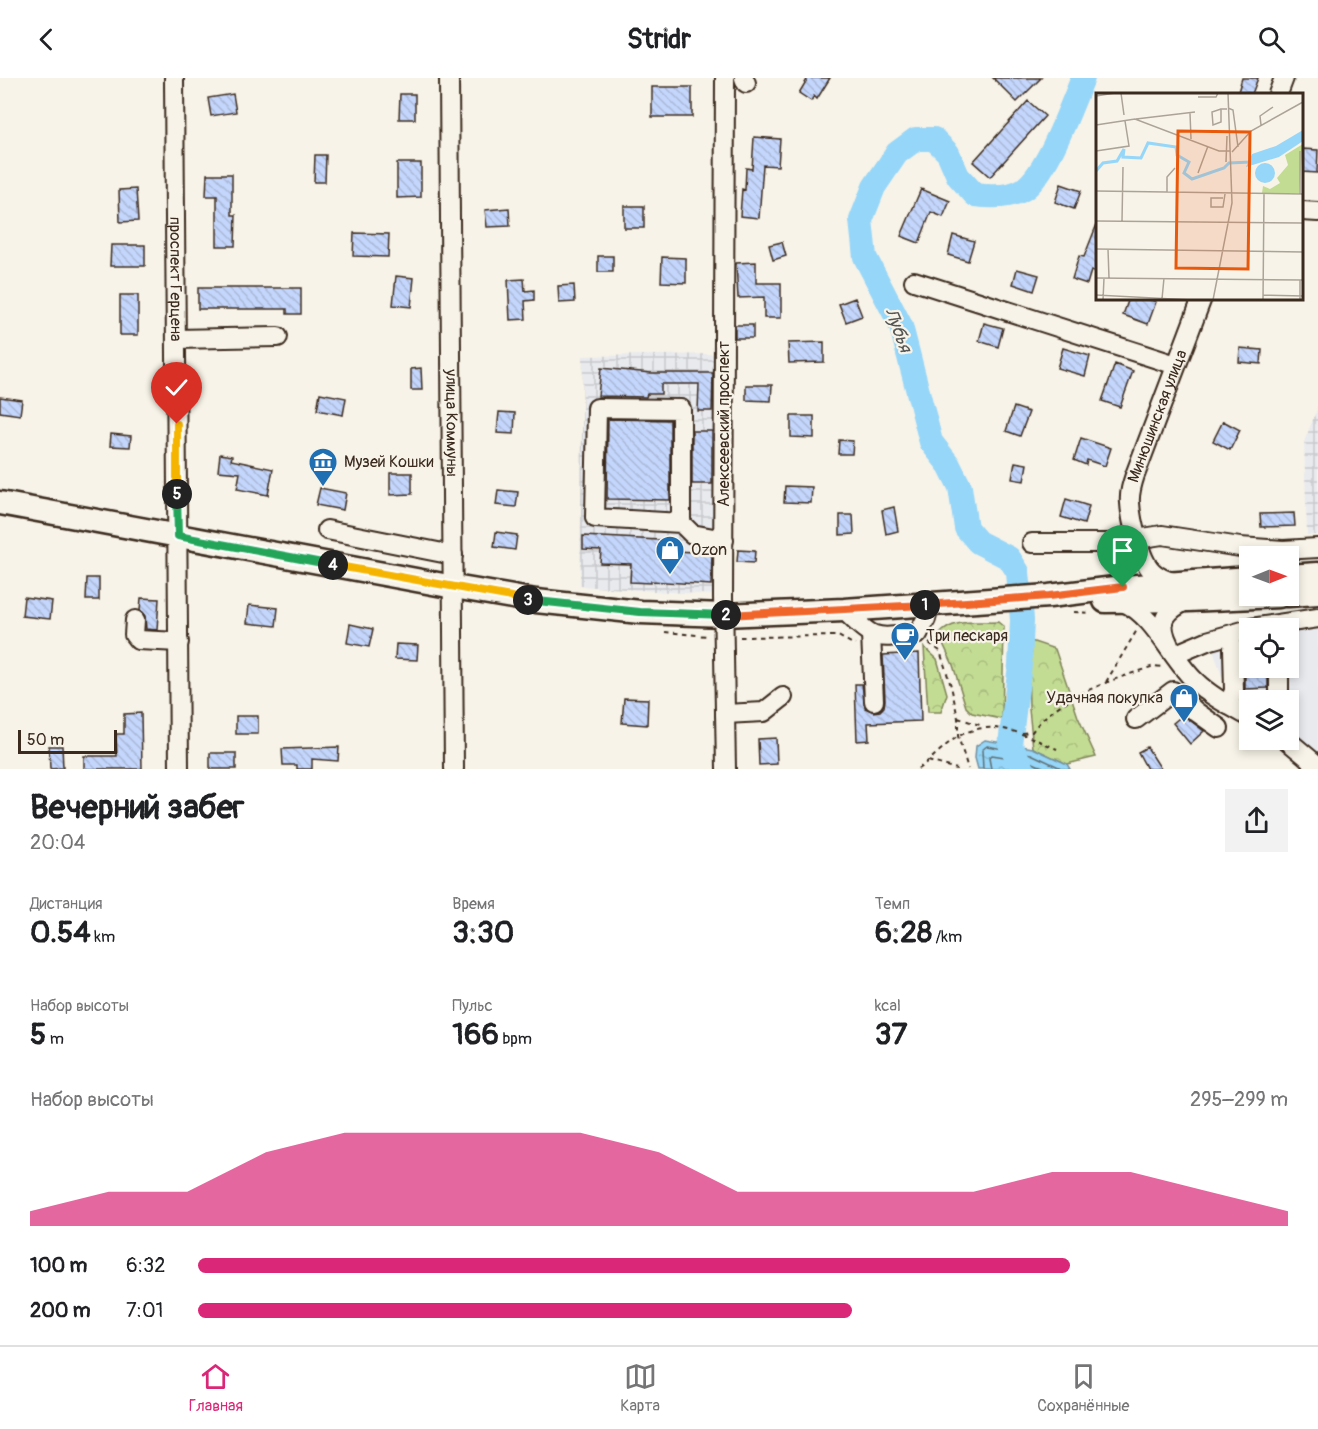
<!DOCTYPE html>
<html lang="ru">
<head>
<meta charset="utf-8">
<style>
  body { margin:0; font-family:Pangolin,sans-serif; background:#f2f2f2; color:#202124; height:100vh; display:flex; flex-direction:column; font-size:22px; white-space:nowrap }
  * { box-sizing:border-box; margin:0 }
  p { font-size:20px; color:#757577 }
  .icon { flex:none; width:33px; height:33px; fill:none; stroke:currentColor; stroke-width:2; stroke-linecap:round; stroke-linejoin:round }
  .map { position:relative; height:691px; overflow:hidden }
  .drawer { display:flex; flex-direction:column; background:#fff; flex:1 }
  .drawer>* { flex:none }
  .needle { width:39px; rotate:89deg }
  .tools { position:absolute; left:1239px; top:468px; display:grid; gap:12px }
  .tools a { display:grid; place-items:center; width:60px; height:60px; border-radius:0px; background:#fff; box-shadow:0 3px 9px #0003; font-size:30px }
  .scale { position:absolute; left:18px; bottom:15px; width:99px; box-sizing:border-box; padding-left:6px; border:3px solid #3b2a1e; border-top:0; font-size:16px; line-height:21px; white-space:nowrap; color:#3b2a1e; -webkit-text-stroke:4px #f7f3e8; paint-order:stroke }
  .pin { position:absolute; display:grid; place-items:center; width:51px; height:51px; color:#fff; margin:-62px -26px; border-radius:50% 50% 50% 0; rotate:-45deg; box-shadow:0 0 6px #0007 }
  .pin .icon { rotate:45deg }
  .km { position:absolute; width:30px; height:30px; margin:-15px; border-radius:50%; background:#222; color:#fff; font-size:16px; line-height:30px; text-align:center }
  .round { display:grid; place-items:center; flex:none; width:63px; height:63px; border-radius:0px; background:#f2f2f2 }
  .overview { display:flex; align-items:center; justify-content:space-between; height:102px; padding:0 30px }
  h1 { font-size:33px; font-weight:800; line-height:45px }
  .metrics { display:grid; grid-template-columns:repeat(3,1fr); gap:9px; height:102px; padding:6px 30px }
  .metrics div { display:grid; align-content:center }
  .metrics b { font-size:30px; font-weight:800 }
  .metrics small { font-size:16px; font-weight:400 }
  .metrics p { font-size:16px }
  .chart { height:168px; padding:12px 30px }
  .chart p { display:flex; justify-content:space-between }
  .chart svg { width:100%; height:108px; margin-top:6px; fill:#db2777; opacity:.7 }
  ul { padding:0 30px; list-style:none; font-size:20px }
  li { display:grid; grid-template-columns:96px 72px 1fr; align-items:center; height:45px }
  li i { height:15px; border-radius:8px; background:#db2777 }
  header { display:flex; justify-content:space-between; align-items:center; height:78px; padding:0 30px; background:#fff; font-size:27px; font-weight:800 }
  .tabs { display:flex; justify-content:space-around; align-items:center; height:84px; border-top:2px solid #e0e0e0; background:#fff; font-size:16px; color:#757577 }
  .tabs a { display:grid; justify-items:center; gap:3px }
  .tabs .active { color:#db2777 }
  .map>svg:first-child { display:block }
</style>
</head>
<body>
<header><svg class="icon" aria-label="back" viewBox="0 0 24 24"><path d="M15 5l-7 7 7 7"/></svg>Stridr<svg class="icon" aria-label="search" viewBox="0 0 24 24"><circle cx="10" cy="10" r="6"/><path d="M15 15l6 6"/></svg></header>
<div class="map">
<svg width="1318" height="691" viewBox="0 0 1318 691">
  <defs>
    <pattern id="industrial-grid" width="8" height="8" patternUnits="userSpaceOnUse" patternTransform="scale(1.5)"><rect width="8" height="8" fill="#e8eaee"/><path d="M0 4h8M4 0v8" fill="none" stroke="#c8c9cc"/></pattern>
    <pattern id="forest-crowns" width="20" height="18" patternUnits="userSpaceOnUse" patternTransform="scale(1.5)"><rect width="20" height="18" fill="#c3dc93"/><path d="M2 6a3 3 0 1 1 6 0M12 15a3 3 0 1 1 6 0" fill="none" stroke="#a8bd7e"/></pattern>
    <pattern id="water-ripples" width="26" height="14" patternUnits="userSpaceOnUse" patternTransform="scale(1.5)"><rect width="26" height="14" fill="#96d6f8"/><path d="M2 4q2-2 4 0t4 0M15 11q2-2 4 0t4 0" fill="none" stroke="#82b8d4"/></pattern>
    <pattern id="building-back-hatch" width="6" height="6" patternUnits="userSpaceOnUse" patternTransform="scale(1.5)"><rect width="6" height="6" fill="#c4d6fc"/><path d="M-1 5l2 2M0 0l6 6M5-1l2 2" fill="none" stroke="#a9b8d8"/></pattern>
  </defs>
  <rect width="100%" height="100%" fill="#f7f3e8"/>
  <filter id="ink" filterUnits="userSpaceOnUse"><feTurbulence type="fractalNoise" baseFrequency=".0167" numOctaves="2"/><feDisplacementMap in="SourceGraphic" scale="12" xChannelSelector="R" yChannelSelector="G"/><feConvolveMatrix kernelMatrix="1 2 1 2 8 2 1 2 1" color-interpolation-filters="sRGB"/></filter>
  <g filter="url(#ink)">
    <path fill="#e8eaee" d="M1318 551V691L1289 654 1288 622H1250L1249 625 1225 607 1213 572 1249 561 1250 590H1288L1289 554Z"/>
    <path fill="url(#industrial-grid)" d="M718 276 714 517 580 508 583 278Z
      M1318 329V457H1307L1304 364Z"/>
    <path fill="url(#forest-crowns)" stroke="#7f8358" stroke-width="1.5" d="M998 544 1004 549 1002 641 972 635 966 629 953 587 939 557C952 540 978 545 998 544Z
      M1028 562 1055 571 1078 639 1096 679 1067 686 1033 670 1029 631Z
      M924 569 937 581 947 616 941 634H928Z"/>
    <path fill="url(#water-ripples)" stroke="#7291a1" stroke-width="1.5" d="M985 662 1033 670 1067 686 1070 691H978L975 680 976 668Z"/>
    <g fill="none" stroke-linecap="round" stroke-linejoin="round">
      <path stroke="#5f6f75" stroke-width="1.5" d="M983 691 982 672 987 668 1031 676 1063 691
        M991 691 989 680 992 677 1029 683 1046 691"/>
      <path stroke="#96d6f8" stroke-width="24" d="M1023 691 1010 666 1020 587 1022 542 1018 494 1009 480 978 464 966 450 960 409 949 387 931 364 901 248 865 179 861 142 874 109 897 75 916 61H934L948 75 958 98 975 117C990 119 1010 120 1024 111 1048 94 1071 28 1083 0"/>
    </g>
    <path fill="url(#building-back-hatch)" stroke="#3b2a1e" stroke-width="1.5" d="M808 0H830L817 21 814 18 811 23 799 15Z
      M993 0H1041L1017 24Z
      M1242 0H1258L1252 16 1238 14Z
      M652 9H692V39H652Z
      M233 16 236 34 211 38 208 20Z
      M400 16H415V41H399Z
      M1028 23 1045 38 990 99 973 84Z
      M754 59 780 61 778 88 763 87 759 140 740 138 742 111 745 112 746 90 752 91Z
      M1302 71 1318 72 1317 95 1302 94Z
      M315 77H326L325 104H314Z
      M397 85H421V119L397 120Z
      M207 96H232V137H236L235 168H217V118H206Z
      M1061 106 1081 113 1074 131 1055 124Z
      M136 111 138 143 120 144 119 112Z
      M921 111 950 123 943 139 931 134 919 165 901 158Z
      M624 128H644V150H624Z
      M509 130 510 148 487 149 485 132Z
      M1097 146 1098 195 1091 193 1087 206 1072 201 1079 178 1084 179Z
      M354 155 389 156 388 179 353 178Z
      M953 157 974 163 968 183 948 177Z
      M782 164 786 178 773 182 769 167Z
      M111 167H145V188H110Z
      M598 178H613V194H598Z
      M662 179 686 180V205L661 204Z
      M756 184V205H781V240H764V219L738 220 736 185Z
      M1017 191 1039 197 1034 213 1013 206Z
      M396 198 414 200 411 229 393 227Z
      M524 201 525 213 534 212V222L525 223 526 241 510 242 508 202Z
      M574 207 575 224 559 225 558 208Z
      M198 210H301V236H287V231H198Z
      M120 217H138V257H120Z
      M855 220 862 238 846 244 839 226Z
      M1129 220H1147L1156 224 1148 246 1123 237Z
      M984 245 1003 250 998 269 979 263Z
      M735 247H753V260H735Z
      M824 264V284L789 285 788 265Z
      M1063 270 1090 278 1085 298 1057 290Z
      M1240 270 1262 272 1261 286 1239 284Z
      M1115 286 1133 293 1120 329 1102 323Z
      M421 290 422 312H411V291Z
      M601 290 651 295H713L712 333H698L699 306H661V316H647L646 319 598 318Z
      M746 307H772L771 323 746 322Z
      M320 315 346 320 343 337 317 332Z
      M0 319 22 322 20 337 0 334Z
      M1014 329 1029 334 1020 358 1006 353Z
      M499 334 515 335 514 356 497 355Z
      M791 338H814V360L791 359Z
      M608 341 670 342V422L607 421Z
      M1223 343 1240 352 1230 372 1213 363Z
      M692 353H712V406H692Z
      M111 356 131 358 130 369 110 368Z
      M1081 360 1111 370 1105 388 1087 382 1086 387 1074 382Z
      M839 362 853 363 852 376H838Z
      M220 376 232 378 231 382 273 391 268 417 237 411 240 395 218 393Z
      M1015 384 1027 386 1024 403 1012 401Z
      M390 395H412V416L390 417Z
      M785 408 812 409 811 425 784 424Z
      M320 410 346 415 343 432 316 427Z
      M498 412 518 414 516 429 496 427Z
      M1066 421 1089 428 1084 446 1061 439Z
      M894 429 898 453 886 456 882 432Z
      M1294 435 1295 448 1261 449 1260 436Z
      M840 437H853L854 456 840 457Z
      M496 454 517 457 515 472 494 469Z
      M583 458 659 462 658 472 712 475 711 507 651 503V505L630 504 631 486 600 485 601 472 583 471Z
      M738 472 755 473 754 485 737 484Z
      M87 500H99V522H86Z
      M24 519 52 523 50 541 22 538Z
      M141 520 159 521 157 552 146 551 145 538 140 532Z
      M249 527 278 530 276 548 247 545Z
      M350 546 373 551 369 569 347 565Z
      M396 566 418 567 417 582 395 581Z
      M919 575 921 643 868 645 869 662 857 663 855 606H862L865 630 874 634 880 633 884 629 885 622 883 577Z
      M1245 590H1268V610L1245 611Z
      M624 620 648 621 647 647 622 645Z
      M141 635 142 691H84V678H117L116 656H124V636Z
      M1183 637 1204 653 1190 666 1173 645Z
      M236 638H258V656H236Z
      M776 660 777 686 759 687 758 661Z
      M49 668H62L63 690 50 691Z
      M339 669 338 683 312 681V691H297V687H283L282 671Z
      M1147 669 1161 691H1147L1138 674Z
      M210 675H236V691H210Z"/>
    <g fill="none" stroke-linecap="round" stroke-linejoin="round">
      <g stroke="#3b2a1e" stroke-width="22">
        <g id="minor">
          <path id="s1" d="M174 0 179 691"/>
          <path id="s2" d="M449 0 454 691"/>
          <path d="M725 0 723 519 726 691"/>
          <path d="M744 0 746 5"/>
          <path d="M1278 16 1284 0"/>
          <path d="M1302 133 1318 134"/>
          <path d="M914 203 1176 287"/>
          <path d="M176 261 278 259"/>
          <path d="M681 445V331L597 330 595 440 681 445 692 456 724 462"/>
          <path d="M327 452 453 477"/>
          <path d="M1032 465H1112L1162 457 1240 469 1283 472 1318 470"/>
          <path id="s3" d="M1173 504C1166 502 1158 499 1152 493 1140 482 1131 442 1130 425 1129 415 1132 406 1135 397L1202 220"/>
          <path d="M1123 524C1154 537 1171 580 1195 603 1210 618 1230 628 1250 639"/>
          <path d="M844 532C876 564 874 560 918 556L926 541 930 526"/>
          <path d="M135 542 134 557 138 562 179 564"/>
          <path d="M1251 550 1318 540"/>
          <path d="M871 556 874 623"/>
          <path d="M1169 567C1157 543 1165 533 1188 522"/>
          <path d="M1174 577 1207 563 1250 551"/>
          <path d="M1279 590V622"/>
          <path d="M1228 627 1234 613 1233 570"/>
          <path d="M725 636 764 634 783 619"/>
          <path d="M1136 641 1173 613 1195 633 1219 650"/>
          <path d="M1287 662 1318 688"/>
        </g>
      </g>
      <g stroke="#3b2a1e" stroke-width="27">
        <path id="major" d="M0 425 454 509 536 523 640 534 724 537 844 532 1049 518 1123 509 1250 500
          M1288 498 1318 496
          M1288 517 1318 515
          M1105 523 1188 522 1279 518"/>
      </g>
      <path stroke="#3b2a1e" stroke-width="2" stroke-dasharray="4.5 4.5" stroke-linecap="butt" d="M1074 534 1092 535
        M665 554 707 558
        M740 559 838 558 855 567
        M929 565 940 573 951 608 958 640V658L968 691
        M1106 604 1137 552
        M1249 615 1264 617
        M958 640 983 648
        M1022 655 1032 654C1055 619 1115 601 1154 588L1162 589
        M1262 662 1272 668
        M928 683 957 691
        M918 691C932 681 944 667 959 658 993 639 1025 657 1057 671"/>
      <use href="#minor" stroke="#f7f3e8" stroke-width="18"/>
      <use href="#major" stroke="#f7f3e8" stroke-width="22"/>
    </g>
  </g>
  <g fill="none" stroke-linecap="round" stroke-linejoin="round" filter="url(#ink)">
    <g stroke="#fff" stroke-width="12">
      <path id="split-1" d="M925 527 1049 518 1123 509"/>
    </g>
    <g stroke="#fff" stroke-width="12">
      <path id="split-2" d="M726 537 925 527"/>
    </g>
    <g stroke="#fff" stroke-width="12">
      <path id="split-3" d="M528 522 640 534 726 537"/>
    </g>
    <g stroke="#fff" stroke-width="12">
      <path id="split-4" d="M333 487 528 522"/>
    </g>
    <g stroke="#fff" stroke-width="12">
      <path id="split-5" d="M177 416 178 458 333 487"/>
    </g>
    <g stroke="#fff" stroke-width="12">
      <path id="split-6" d="M177 346V416"/>
    </g>
    <use href="#split-1" stroke="#f0652b" stroke-width="8"/>
    <use href="#split-2" stroke="#f0652b" stroke-width="8"/>
    <use href="#split-3" stroke="#22a559" stroke-width="8"/>
    <use href="#split-4" stroke="#f5b400" stroke-width="8"/>
    <use href="#split-5" stroke="#22a559" stroke-width="8"/>
    <use href="#split-6" stroke="#f5b400" stroke-width="8"/>
  </g>
  <defs>
    <g id="museum-pin" transform="scale(1.5)"><path d="M0 17L-7.5 6A9.5 9.5 0 1 1 7.5 6Z" fill="#1f6fb2" stroke="#f7f3e8"/><path d="M0-6L6-3V-2H-6V-3ZM-5-1h2V3h-2ZM-1-1h2V3h-2ZM3-1h2V3H3ZM-6 4H6V6H-6Z" fill="#fff"/></g>
    <g id="shop-pin" transform="scale(1.5)"><path d="M0 17L-7.5 6A9.5 9.5 0 1 1 7.5 6Z" fill="#1f6fb2" stroke="#f7f3e8"/><path d="M-5-2.5h2.3a2.7 3.5 0 0 1 5.4 0H5L5.5 6h-11ZM-1.5-2.5h3a1.5 2.3 0 0 0-3 0Z" fill="#fff"/></g>
    <g id="cafe-pin" transform="scale(1.5)"><path d="M0 17L-7.5 6A9.5 9.5 0 1 1 7.5 6Z" fill="#1f6fb2" stroke="#f7f3e8"/><path d="M-5.5-4.5H6V0H3Q3 3.5 0 3.5H-2.5Q-5.5 3.5-5.5 0ZM3-3.2v2h1.7v-2ZM-6 4.5H4V6H-6Z" fill="#fff"/></g>
  </defs>
  <g fill-rule="evenodd">
    <use href="#museum-pin" x="323" y="384"/>
    <use href="#shop-pin" x="670" y="472"/>
    <use href="#cafe-pin" x="905" y="558"/>
    <use href="#shop-pin" x="1184" y="620"/>
  </g>
  <g text-anchor="middle" dominant-baseline="central" stroke-width="4.5" stroke-linejoin="round" paint-order="stroke">
    <g font-size="16" fill="#3b2a1e" stroke="#f7f3e8">
      <text stroke="none"><textPath href="#s1" startOffset="201">проспект Герцена</textPath></text>
      <text stroke="none"><textPath href="#s3" startOffset="188">Минюшинская улица</textPath></text>
      <text stroke="none"><textPath href="#s2" startOffset="345">улица Коммуны</textPath></text>
      <text transform="translate(724 346) rotate(-90)">Алексеевский проспект</text>
    </g>
    <g font-size="16" fill="#3b2a1e" stroke="#f7f3e8" text-anchor="start">
      <text x="344" y="384">Музей Кошки</text>
      <text x="691" y="472">Ozon</text>
      <text x="926" y="558">Три пескаря</text>
      <text x="1163" y="620" text-anchor="end">Удачная покупка</text>
    </g>
    <g font-size="18" font-style="italic" fill="#525554" stroke="#f7f3e8">
      <text transform="translate(898 252) rotate(69)">Лубья</text>
    </g>
  </g>
  <g transform="translate(1096 15)">
    <rect width="207" height="207" fill="#f7f3e8"/>
    <path d="M207 51 203 100H166L167 93 174 96 184 90 181 85 192 72 189 62Z" fill="#c3dc93"/>
    <path d="M207 37V48L183 64 150 74 156 61 180 53ZM159 80a10 10 0 1 1 20 0a10 10 0 1 1-20 0Z" fill="#96d6f8"/>
    <path fill="none" stroke="#96d6f8" stroke-width="3" d="M0 78 7 70 21 68 28 56 27 64 45 65 52 50 80 54 81 62 93 69 88 80 96 86 128 75 133 70 155 69"/>
    <path fill="none" stroke="#aca397" stroke-width="1.5" d="M25 0 28 22M0 3 19 0M102 4H120L122 0M132 15 137 17 142 54M125 16 116 19 117 32 125 29V16H131M94 20 95 46M40 26 99 19M0 32 39 26 123 58H134M165 32 164 23 177 14M0 58 33 53 29 28M136 59 155 38 207 9M130 69 131 43M102 80 112 53M0 98 207 101M71 99V84L79 75M204 101V58M127 105H115V114H127L129 101M0 128 207 130M26 128 27 74M0 156 207 159M12 156 13 185M0 185 207 187M204 187V207M0 202 96 207M167 202 207 203M66 206 68 185M7 207 8 185M117 207 136 110 132 0M167 207 168 101"/>
    <path fill="#e8590c" fill-opacity="0.15" stroke="#e8590c" stroke-width="3" d="M82 38 154 39 152 176 80 175Z"/>
    <rect width="207" height="207" fill="none" stroke="#3b2a1e" stroke-width="3"/>
  </g>
</svg>
<div class="tools">
<a><svg class="needle" viewBox="-14 -14 28 28"><path d="M0-13l5 13h-10z" fill="#e53935"/><path d="M0 13l5-13h-10z" fill="#757577"/></svg></a>
<a><svg class="icon" aria-label="locate" viewBox="0 0 24 24"><circle cx="12" cy="12" r="6"/><path d="M12 2v4M12 18v4M2 12h4M18 12h4"/></svg></a>
<a><svg class="icon" aria-label="layers" viewBox="0 0 24 24"><path d="M12 4l9 5-9 5-9-5zM3 14l9 5 9-5"/></svg></a>
</div>
<div class="scale">50 m</div>
<div class="pin" style="left:1123px;top:509px;background:#1e9e55"><svg class="icon" aria-label="arrive" viewBox="0 0 24 24"><path d="M6 21V4h12l-3 4 3 4H6"/></svg></div>
<div class="pin" style="left:177px;top:346px;background:#d93025"><svg class="icon" aria-label="check" viewBox="0 0 24 24"><path d="M5 12l5 5 9-10"/></svg></div>
<b class="km" style="left:925px;top:527px">1</b>
<b class="km" style="left:726px;top:537px">2</b>
<b class="km" style="left:528px;top:522px">3</b>
<b class="km" style="left:333px;top:487px">4</b>
<b class="km" style="left:177px;top:416px">5</b>
</div>
<section class="drawer">
<div class="overview"><div><h1>Вечерний забег</h1><p>20:04</p></div><a class="round"><svg class="icon" aria-label="share" viewBox="0 0 24 24"><path d="M12 15V3M7 8l5-5 5 5M5 13v7h14v-7"/></svg></a></div>
<div class="metrics">
<div><p>Дистанция</p><b>0.54<small> km</small></b></div>
<div><p>Время</p><b>3:30</b></div>
<div><p>Темп</p><b>6:28<small> /km</small></b></div>
</div>
<div class="metrics">
<div><p>Набор высоты</p><b>5<small> m</small></b></div>
<div><p>Пульс</p><b>166<small> bpm</small></b></div>
<div><p>kcal</p><b>37</b></div>
</div>
<div class="chart"><p><span>Набор высоты</span>295–299 m</p>
<svg viewBox="0 0 160 44" preserveAspectRatio="none"><path d="M0 44V38L10 30L20 30L30 14L40 6L50 6L60 6L70 6L80 14L90 30L100 30L110 30L120 30L130 22L140 22L150 30L160 38V44z"/></svg>
</div>
<ul>
<li><b>100 m</b>6:32<i style="width:80%"></i></li>
<li><b>200 m</b>7:01<i style="width:60%"></i></li>
</ul>
</section>
<nav class="tabs">
<a class="active"><svg class="icon" aria-label="home" viewBox="0 0 24 24"><path d="M3 11l9-7 9 7M6 9v11h12V9"/></svg>Главная</a>
<a><svg class="icon" aria-label="map" viewBox="0 0 24 24"><path d="M3 6l6-2 6 2 6-2v14l-6 2-6-2-6 2zM9 4v14M15 6v14"/></svg>Карта</a>
<a><svg class="icon" aria-label="saved" viewBox="0 0 24 24"><path d="M7 4h10v16l-5-4-5 4z"/></svg>Сохранённые</a>
</nav>
</body>
</html>
